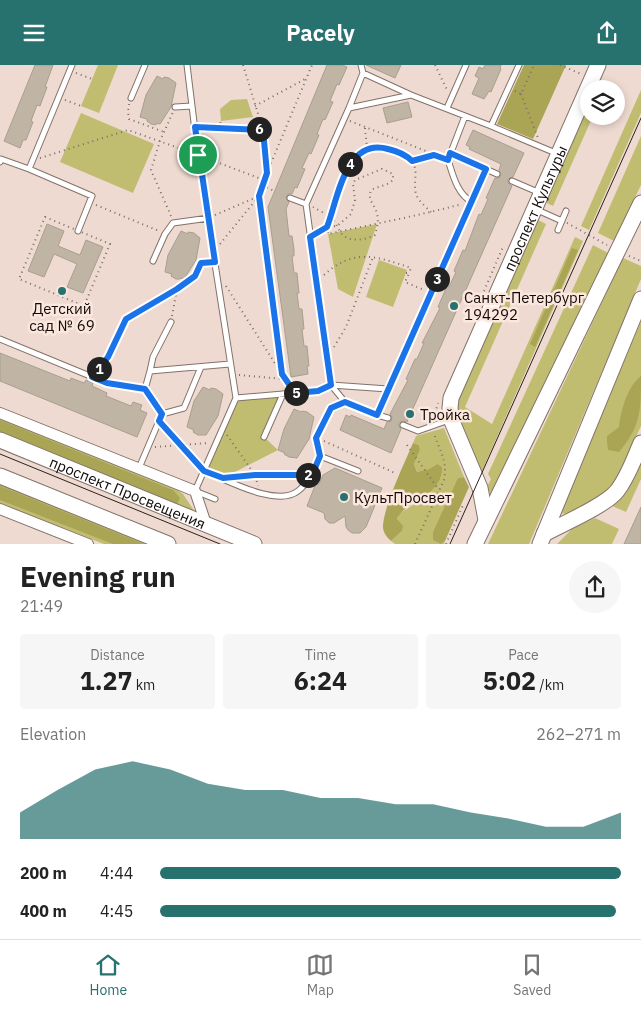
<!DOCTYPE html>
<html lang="en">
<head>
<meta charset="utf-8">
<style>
  body { margin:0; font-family:"IBM Plex Sans",sans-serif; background:#f6f6f6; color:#222; height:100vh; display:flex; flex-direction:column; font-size:19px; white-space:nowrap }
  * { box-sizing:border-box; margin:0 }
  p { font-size:16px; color:#767676 }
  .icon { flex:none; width:28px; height:28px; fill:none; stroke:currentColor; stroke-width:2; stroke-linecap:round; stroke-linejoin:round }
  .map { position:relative; height:479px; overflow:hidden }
  .panel { display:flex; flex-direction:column; background:#fff; flex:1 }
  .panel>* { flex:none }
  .buttons { position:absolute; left:580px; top:15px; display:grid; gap:10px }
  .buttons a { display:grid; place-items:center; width:45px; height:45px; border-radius:50%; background:#fff; box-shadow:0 2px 8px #0003; font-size:25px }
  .pin { position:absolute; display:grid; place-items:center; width:42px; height:42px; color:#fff; margin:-21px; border:2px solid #fff; border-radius:50%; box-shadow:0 1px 5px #0007 }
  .km { position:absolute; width:25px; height:25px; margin:-12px; border-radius:50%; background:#222; color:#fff; font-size:14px; line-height:25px; text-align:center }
  .round { display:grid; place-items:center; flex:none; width:52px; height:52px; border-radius:26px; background:#f6f6f6 }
  .summary { display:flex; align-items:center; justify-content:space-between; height:85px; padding:0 20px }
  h1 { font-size:28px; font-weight:800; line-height:38px }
  .stats { display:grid; grid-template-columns:repeat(3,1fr); gap:8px; height:85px; padding:5px 20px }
  .stats div { display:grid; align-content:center; border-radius:5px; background:#f6f6f6; text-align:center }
  .stats b { font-size:25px; font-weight:800 }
  .stats small { font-size:14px; font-weight:400 }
  .stats p { font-size:14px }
  .chart { height:140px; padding:10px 20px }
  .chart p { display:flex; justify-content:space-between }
  .chart svg { width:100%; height:90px; margin-top:5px; fill:#27716f; opacity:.7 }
  ul { padding:0 20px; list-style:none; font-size:16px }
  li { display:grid; grid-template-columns:80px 60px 1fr; align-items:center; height:38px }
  li i { height:12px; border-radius:6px; background:#27716f }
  header { display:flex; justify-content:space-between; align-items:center; height:65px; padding:0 20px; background:#27716f; color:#fff; font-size:22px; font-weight:800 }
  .tab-bar { display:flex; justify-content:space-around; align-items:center; height:70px; border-top:1px solid #e0e0e0; background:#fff; font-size:14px; color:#767676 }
  .tab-bar a { display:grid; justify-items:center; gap:2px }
  .tab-bar .current { color:#27716f }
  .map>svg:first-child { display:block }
</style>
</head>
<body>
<header><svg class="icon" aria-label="menu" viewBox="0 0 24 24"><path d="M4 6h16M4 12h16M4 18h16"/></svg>Pacely<svg class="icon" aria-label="share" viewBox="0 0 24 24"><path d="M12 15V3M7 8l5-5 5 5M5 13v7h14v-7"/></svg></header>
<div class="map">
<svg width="641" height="479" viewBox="0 0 641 479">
  <rect width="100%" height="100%" fill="#eedad0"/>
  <path fill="#c0bd70" d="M98 0H118L99 48 81 41Z
    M641 25V48L589 165 581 161Z
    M247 34 253 52 221 56 220 44 231 35Z
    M589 40V51H593L553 141 545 137Z
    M81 48 154 79 133 128 60 97Z
    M641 71V120L614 176 598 168Z
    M538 155 546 159 465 342 492 359 575 172 583 176 482 406 479 404C468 381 453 359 458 333Z
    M377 159 353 232 338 224 328 169Z
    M593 180 608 188 492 431 487 422 491 414 488 409Z
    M623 193 641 201V214L529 479H488Z
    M379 195 407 205 393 242 366 232Z
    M641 256V361L612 423 602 431 565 449 562 448 563 442Z
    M283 329 264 372 278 385 223 413 204 406 236 333Z
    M0 352 173 422 183 429 195 447 0 370Z
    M444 363 464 412 458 413 441 479 445 476 444 479H395L391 476 402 466 397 455 399 449 425 432 437 399 429 404 417 407 414 399 420 385 419 380 413 378 416 371Z
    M641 393V414L626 447 612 441Z
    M0 418 151 479H104L0 438Z
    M595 453 619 464 612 479H557L572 464Z"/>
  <path fill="#aaa554" d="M524 0H566L533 74 497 59Z
    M572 183 578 185 535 282 530 279Z
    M641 311C641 346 641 361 619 387L608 385 607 377V371L619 362C621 345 627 322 641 311Z
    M0 355 173 425 180 433 177 440 0 367Z
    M413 378 419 380 420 385 414 399 417 407 429 404 437 399 442 402C443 432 403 437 397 454L403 461 402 466 391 476C387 472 384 469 383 463 382 445 405 397 413 378Z
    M464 412 469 422 445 476 441 479 433 475V467L458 413Z
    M0 421 144 479H113L0 435Z"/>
  <path fill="#c0b5a4" stroke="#a99e8f" d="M35 0H53L45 22H47L40 41 37 40 31 56 33 57 26 75H23L20 83 4 76Z
    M327 0H342L347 2 339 20 337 19 330 36 333 37 325 55 323 54 317 69 319 70 311 89 309 88 302 103 305 104 297 123 295 122 292 129H288L286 132 289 137 286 144 289 171H292L294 184V191H292L294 208H297L299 228H297L299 244H302L304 264H302L304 281H307L309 301H307L308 309 291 312 268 142Z
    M366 0H401L395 13Z
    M485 0H501L500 3 501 4 491 27 489 26 484 34 472 29 479 13 475 11 479 2 483 4Z
    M157 11 163 14 164 12 169 13 176 18 171 42 160 59 156 58V60L151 59 147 56V54L140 52 146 30Z
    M408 37 412 52 387 58 383 43Z
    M473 65 524 88 513 112 508 114V118L512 121 407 357 403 356 399 358V361L401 364 391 388 340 365 346 350 350 352 351 350 384 364 387 357 391 356 392 352 390 349 408 315 406 314 415 294H417L424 278H422L440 243 438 242 447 221 449 222 456 207 454 206 463 185 465 186 479 149 481 150 488 134 486 133 495 113H499L501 110 499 105 501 99 469 84 470 82 466 80Z
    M47 159 64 166 58 181 80 190 86 175 103 182 83 228 67 222 77 199 54 189 44 212 28 206Z
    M181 166 188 169V167L194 168 200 173 196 195 184 214 181 213 180 214H176L171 211 172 209 165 207 168 190Z
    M0 288 70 316 71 313 84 318 86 315 93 318 92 321 107 328 106 331 131 341 133 337 142 340 140 345 147 348 137 372 0 316Z
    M203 322 210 325 211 323 216 324 223 329 218 351 206 370H198L193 367 194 365 187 362 194 336Z
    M294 344 301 347 302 346 307 347 314 352 309 374 297 393 289 392 284 389 285 388 278 385 284 364Z
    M335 403 382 423 366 462 360 468H352L348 465 346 462 345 451 334 458H329L325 454 324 448 307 441 316 418 319 419 323 410Z
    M641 442V479H624Z"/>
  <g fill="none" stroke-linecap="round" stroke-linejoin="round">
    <g stroke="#837269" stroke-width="7">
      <path id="lane" d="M187 0 198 90 236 333 195 426 215 434
        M361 0 363 8
        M131 33 145 0
        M175 42 192 41
        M349 43 363 8 411 30
        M447 43 466 0
        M465 51 448 95C453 110 457 129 472 137
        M491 61 519 0
        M450 88 497 109
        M0 97 1 94 29 104 72 0
        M29 104 92 131 78 166
        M512 116 540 128
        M290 133 306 139
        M535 144 562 156
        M558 165 566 146
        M153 196 165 169 173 158 209 153
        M201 199 215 197
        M0 274 107 318 145 324 162 349 139 403
        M150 306 153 292 171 257
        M145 324 150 306 230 299
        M388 324 331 320 345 337 377 350 486 104
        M236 333 318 326 331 320 306 139 349 43 411 30 491 61 558 89
        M345 337 331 343 316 373 320 391 358 406
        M162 349 184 343 201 302
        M377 350 388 353
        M403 360 418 366 449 355
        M264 372 283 329
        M204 406C226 414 276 443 298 426 309 418 315 403 320 391"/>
    </g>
    <g stroke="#837269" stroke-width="12">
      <path id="street" d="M0 348 195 426 206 459
        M0 444 88 479"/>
    </g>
    <g stroke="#837269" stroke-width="17">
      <g id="secondary">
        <path id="s1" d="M0 375 254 479"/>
        <path d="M0 411 168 479"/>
        <path id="s2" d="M486 455 480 423 451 354 450 343 451 333 598 0"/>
        <path d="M544 469C562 459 605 441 617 426 628 412 634 394 641 378"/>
        <path d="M475 479 641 138"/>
        <path d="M540 479 641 234"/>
      </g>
    </g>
    <path stroke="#7b6e68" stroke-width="2" stroke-dasharray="1 4" stroke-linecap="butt" d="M243 0 263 65 267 107
      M435 0 447 25
      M560 0 581 9
      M76 8 92 14
      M515 26 521 29 534 0
      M521 29 538 73
      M65 35 81 41
      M129 39 128 47 129 54 164 67
      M255 41 307 13
      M350 56 441 92
      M202 63 262 65
      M219 63 221 56
      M365 63 367 83
      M40 93 128 65 190 87
      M206 93 264 115
      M412 96 434 90
      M262 121 275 126
      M96 140 159 166
      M313 142C318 145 325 148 330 152 336 156 337 163 341 168 349 178 365 175 375 170 377 163 379 156 377 149 375 139 367 136 371 125 378 121 387 121 393 115V109L382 104 355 115 353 119 355 135 351 149 337 161 327 162 316 169
      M431 147C427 143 421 138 418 133 410 121 422 104 409 93 403 88 396 86 388 84 356 75 347 105 338 129 333 141 327 156 328 169 373 159 418 151 462 139
      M215 150 257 132
      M171 151 151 105 160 76 173 47
      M45 152 110 179 84 241 19 214Z
      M567 158 607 180
      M220 179 259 131
      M629 191 641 196
      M406 208H409L405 217 424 225
      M324 210C353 183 376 191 411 203L409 208
      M226 221 281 308
      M484 226 503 182
      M172 251 177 224
      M334 282 346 262 373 192
      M97 306 108 293 126 254 177 224 195 211 198 205
      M239 310 284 314
      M291 322 282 309 259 131 264 115 312 0
      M434 353 438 338
      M164 361 199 401
      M227 370 255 410 258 421
      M324 376 395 408
      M407 380 439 425
      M155 382 208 378
      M236 412 255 410H304
      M415 479 444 415C448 396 439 385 434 368
      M446 479 464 438"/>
    <use href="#lane" stroke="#fff" stroke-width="5"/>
    <use href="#street" stroke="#fff" stroke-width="10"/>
    <use href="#secondary" stroke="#fff" stroke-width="15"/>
    <path stroke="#2a211e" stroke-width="1" d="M0 389 220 479
      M450 479 641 53"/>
  </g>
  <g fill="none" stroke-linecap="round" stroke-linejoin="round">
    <g stroke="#fff" stroke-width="10">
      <path id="route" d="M195 62 263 65 267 108 259 131 282 309 295 328 318 326 331 320 310 172 327 162C338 134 345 72 388 84 397 86 405 89 412 96L434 90 448 95 450 88 486 104 377 350 345 337 331 343 316 373 320 391 312 410H255L223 413 204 406 159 356 162 349 145 324 107 318 92 312 108 292 126 254 177 224 195 211 201 198 215 197Z"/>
    </g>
    <use href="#route" stroke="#1a73e8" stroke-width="6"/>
  </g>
  <g fill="#27716f" stroke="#fbe7dd" stroke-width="2">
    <circle cx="62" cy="226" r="5"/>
    <circle cx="454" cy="241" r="5"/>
    <circle cx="410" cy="349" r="5"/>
    <circle cx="344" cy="432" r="5"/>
  </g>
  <g text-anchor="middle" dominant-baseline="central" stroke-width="5" stroke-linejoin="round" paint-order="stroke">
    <g font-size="15" fill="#110a07" stroke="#fbe7dd">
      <text stroke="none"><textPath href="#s2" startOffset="336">проспект Культуры</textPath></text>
      <text stroke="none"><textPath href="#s1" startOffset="138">проспект Просвещения</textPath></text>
    </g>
    <g font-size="15" fill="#110a07" stroke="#fbe7dd" text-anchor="start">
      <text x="464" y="232">Санкт-Петербург<tspan x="464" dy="17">194292</tspan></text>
      <text x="62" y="243" text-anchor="middle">Детский<tspan x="62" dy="17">сад № 69</tspan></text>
      <text x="420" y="349">Тройка</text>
      <text x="354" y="432">КультПросвет</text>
    </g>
  </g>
</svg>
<div class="buttons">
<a><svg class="icon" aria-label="layers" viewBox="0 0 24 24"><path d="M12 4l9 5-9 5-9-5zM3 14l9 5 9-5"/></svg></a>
</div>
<div class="pin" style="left:198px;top:90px;background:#1e9e55"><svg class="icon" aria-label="arrive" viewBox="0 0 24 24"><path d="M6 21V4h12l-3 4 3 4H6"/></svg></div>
<b class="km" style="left:99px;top:304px">1</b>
<b class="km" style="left:308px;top:410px">2</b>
<b class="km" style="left:437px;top:214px">3</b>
<b class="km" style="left:350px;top:99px">4</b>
<b class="km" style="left:296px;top:328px">5</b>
<b class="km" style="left:259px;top:64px">6</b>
</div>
<section class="panel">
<div class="summary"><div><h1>Evening run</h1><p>21:49</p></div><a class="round"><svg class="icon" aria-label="share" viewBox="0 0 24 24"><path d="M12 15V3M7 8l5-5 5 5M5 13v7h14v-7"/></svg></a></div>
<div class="stats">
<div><p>Distance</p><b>1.27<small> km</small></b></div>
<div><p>Time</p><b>6:24</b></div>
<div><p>Pace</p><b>5:02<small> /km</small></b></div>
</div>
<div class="chart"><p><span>Elevation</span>262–271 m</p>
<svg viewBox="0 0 160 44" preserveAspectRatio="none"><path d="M0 44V31L10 20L20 10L30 6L40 10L50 17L60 20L70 20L80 24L90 24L100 27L110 27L120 31L130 34L140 38L150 38L160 31V44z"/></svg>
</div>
<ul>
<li><b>200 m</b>4:44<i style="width:100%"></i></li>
<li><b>400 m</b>4:45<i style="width:99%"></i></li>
</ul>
</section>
<nav class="tab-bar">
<a class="current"><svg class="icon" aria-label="home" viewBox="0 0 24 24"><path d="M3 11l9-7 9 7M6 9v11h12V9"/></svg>Home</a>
<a><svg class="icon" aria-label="map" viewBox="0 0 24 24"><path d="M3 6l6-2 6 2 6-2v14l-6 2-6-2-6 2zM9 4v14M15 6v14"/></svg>Map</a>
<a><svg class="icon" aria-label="saved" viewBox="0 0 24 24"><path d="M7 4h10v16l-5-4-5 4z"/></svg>Saved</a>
</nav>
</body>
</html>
